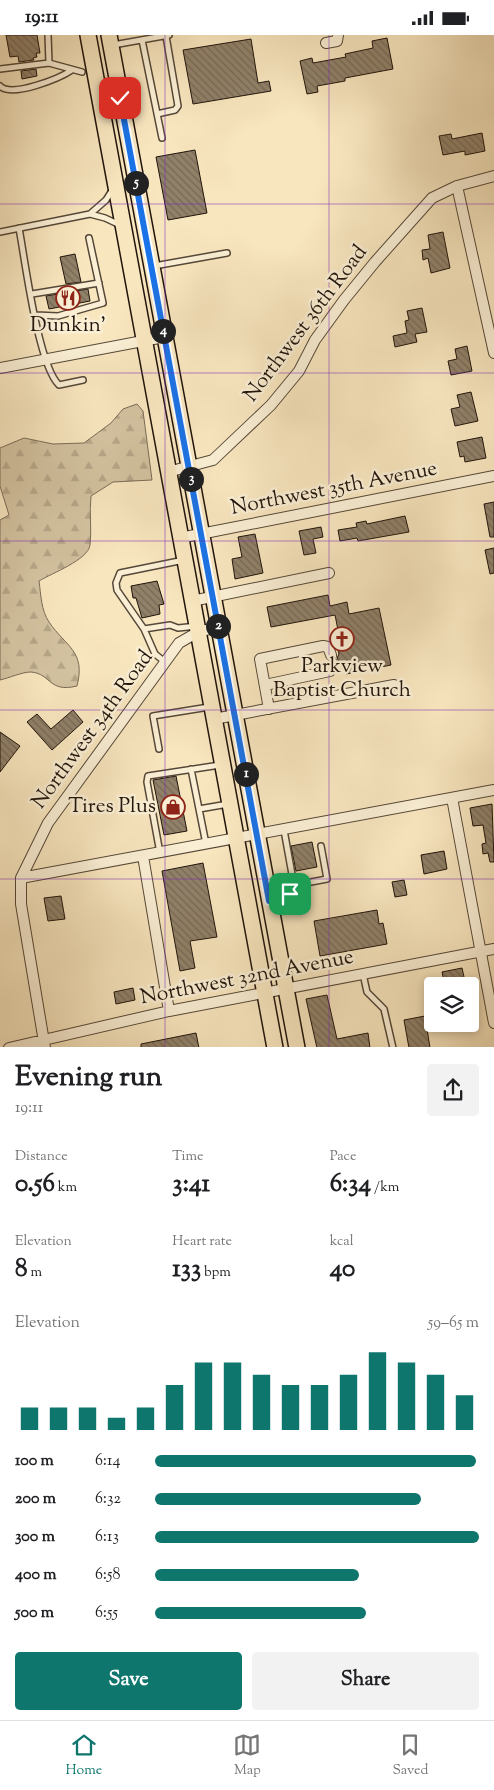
<!DOCTYPE html>
<html lang="en">
<head>
<meta charset="utf-8">
<style>
  body { margin:0; font-family:"Sorts Mill Goudy",serif; background:#f2f2f2; color:#202124; height:100vh; display:flex; flex-direction:column; font-size:19px; white-space:nowrap }
  * { box-sizing:border-box; margin:0 }
  p { font-size:16px; color:#757577 }
  .icon { flex:none; width:28px; height:28px; fill:none; stroke:currentColor; stroke-width:2; stroke-linecap:round; stroke-linejoin:round }
  .map { position:relative; height:1012px; overflow:hidden }
  .details { display:flex; flex-direction:column; background:#fff; flex:1 }
  .details>* { flex:none }
  .tools { position:absolute; left:424px; top:942px; display:grid; gap:10px }
  .tools a { display:grid; place-items:center; width:55px; height:55px; border-radius:5px; background:#fff; box-shadow:0 2px 8px #0003; font-size:25px }
  .pin { position:absolute; display:grid; place-items:center; width:42px; height:42px; color:#fff; margin:-21px; border-radius:10px; box-shadow:0 2px 8px #0006 }
  .km { position:absolute; width:25px; height:25px; margin:-12px; border-radius:50%; background:#222; color:#fff; font-size:14px; line-height:25px; text-align:center }
  .round { display:grid; place-items:center; flex:none; width:52px; height:52px; border-radius:5px; background:#f2f2f2 }
  .headline { display:flex; align-items:center; justify-content:space-between; height:85px; padding:0 15px }
  h1 { font-size:28px; font-weight:700; line-height:38px }
  .stats { display:grid; grid-template-columns:repeat(3,1fr); gap:8px; height:85px; padding:5px 15px }
  .stats div { display:grid; align-content:center }
  .stats b { font-size:25px; font-weight:700 }
  .stats small { font-size:14px; font-weight:400 }
  .stats p { font-size:14px }
  .chart { height:140px; padding:10px 15px }
  .chart p { display:flex; justify-content:space-between }
  .chart svg { width:100%; height:90px; margin-top:5px; stroke:#0f766e; stroke-width:6 }
  .button { display:flex; gap:10px; margin-top:auto; padding:10px 15px }
  .button a { flex:1; height:58px; border-radius:5px; background:#0f766e; color:#fff; font-size:20px; font-weight:700; line-height:58px; text-align:center }
  .button a+a { background:#f2f2f2; color:#202124 }
  ul { padding:0 15px; list-style:none; font-size:16px }
  li { display:grid; grid-template-columns:80px 60px 1fr; align-items:center; height:38px }
  li i { height:12px; border-radius:6px; background:#0f766e }
  .status { display:flex; justify-content:space-between; align-items:center; height:35px; padding:0 25px; background:#fff; direction:ltr }
  .status svg { height:14px; fill:currentColor }
  .menu { display:flex; justify-content:space-around; align-items:center; height:70px; border-top:1px solid #e0e0e0; background:#fff; font-size:14px; color:#757577 }
  .menu a { display:grid; justify-items:center; gap:2px }
  .menu .active { color:#0f766e }
  .map>svg:first-child { display:block }
</style>
</head>
<body>
<div class="status"><b>19:11</b><svg viewBox="0 0 49 12"><path d="M0 12V9h3v3zM5 12V6h3v6zM10 12V3h3v9zM15 12V0h3v12zM26 1h20v11H26zM47 4h2v5h-2z"/></svg></div>
<div class="map">
<svg width="494" height="1013" viewBox="0 0 494 1013">
  <defs>
    <pattern id="forest-firs" width="22" height="20" patternUnits="userSpaceOnUse" patternTransform="scale(1.25)"><rect width="22" height="20" fill="#d3c2a0"/><path d="M5 1l3.5 6h-7zM16 11l3.5 6h-7z" fill="#b5a688"/></pattern>
    <pattern id="building-back-hatch" width="6" height="6" patternUnits="userSpaceOnUse" patternTransform="scale(1.25)"><rect width="6" height="6" fill="#908169"/><path d="M-1 5l2 2M0 0l6 6M5-1l2 2" fill="none" stroke="#756855"/></pattern>
  </defs>
  <rect width="100%" height="100%" fill="#f8e6bf"/>
  <filter id="stains"><feTurbulence type="fractalNoise" baseFrequency=".004" numOctaves="4"/><feColorMatrix values="0 0 0 0 .2 0 0 0 0 .09 0 0 0 0 .02 0 0 0 .5 -.17"/></filter>
  <radialGradient id="worn" r=".72"><stop offset=".6" stop-color="#630" stop-opacity="0"/><stop offset="1" stop-color="#630" stop-opacity=".3"/></radialGradient>
  <path fill="url(#forest-firs)" stroke="#7a6b56" d="M137 369 143 376 152 445 113 447 91 461C89 478 92 494 90 510 88 525 52 538 39 546 41 560 41 575 49 587 66 612 86 616 77 651 48 658 52 639 31 637 22 637 9 643 0 645V485L9 480 0 451V413L24 403 53 409 84 408 111 388 123 374Z"/>
  <path fill="url(#building-back-hatch)" stroke="#20140b" d="M6 0H37L40 18H36L37 22 33 23 34 25 19 27 18 21 10 22Z
    M387 3 393 34 345 43V46L317 51 318 57 307 59 300 26 312 23 313 28 346 22 345 19 373 13 372 6Z
    M251 4 258 48 269 46 271 56 193 69 183 15Z
    M36 34 37 41 22 44 21 36Z
    M482 98 485 116 465 120V116L443 120 439 101 451 99 452 104Z
    M195 115 207 178 168 185 156 122Z
    M443 197 450 233 431 238 428 223 423 225 422 215 430 214 428 200Z
    M75 219 81 247 66 249 60 222Z
    M88 254 90 266 49 274 46 261Z
    M422 273 427 297 415 299 417 307 395 312 393 301 407 298 405 286 409 285 407 276Z
    M467 311 472 336 451 340 448 326 457 324 455 314Z
    M471 357 478 386 455 391 451 374 460 372 457 360Z
    M482 402 486 423 465 427 464 421 460 422 457 407Z
    M494 467V502H490L484 469Z
    M405 481 409 497 358 506 357 503 340 506 338 495 357 492 356 488 366 486 367 489Z
    M321 492 323 502 313 504 316 518 304 520 299 496Z
    M255 499 263 538 235 544 232 524 242 522 238 502Z
    M494 513V538L490 539 485 515Z
    M157 546 164 569 159 570 160 579 142 583 136 563H133L131 551Z
    M328 560 330 571 347 567 349 579 379 573 391 630 346 639 344 627 340 628 337 623 339 619 337 611 341 610 335 580 271 592 267 572Z
    M73 675 83 687 52 715 27 687 37 679 51 694Z
    M0 697 20 711 0 737Z
    M176 741 187 796 164 800 153 745Z
    M492 769 494 827H490L488 818 483 819 482 809 486 808 483 790 473 791 470 773Z
    M312 807 317 832 296 836 291 811Z
    M444 816 447 834 424 839 421 820Z
    M203 828 217 902 190 906 195 933 180 936 162 836Z
    M404 845 407 860 395 862 392 847Z
    M61 861 65 884 48 886 44 863Z
    M377 875 379 889 383 888 387 909 320 921 314 886Z
    M462 933 466 951H445L442 937Z
    M133 953 135 965 116 969 114 957Z
    M327 960 337 1004 368 998 370 1013H317L306 964Z
    M425 981 430 1013H409L404 985Z
    M196 998 199 1013H141V1009Z"/>
  <g fill="none" stroke-linecap="round" stroke-linejoin="round">
    <g stroke="#564838" stroke-width="8">
      <path id="lane" d="M48 0 49 28 82 37
        M142 5 162 103
        M113 10 169 0
        M0 34 49 28
        M0 51C12 63 60 43 72 35
        M157 79 175 75 178 71 166 1
        M90 179 106 165 113 154
        M19 193C25 225 38 330 59 350L83 345
        M0 197 90 179 105 183 120 190
        M154 231 227 218
        M32 259 99 248
        M36 280 58 281 103 268 89 203
        M144 594 170 590 178 593 197 591
        M165 627 155 619 144 594 117 555 116 548 120 538 184 525
        M159 714 153 681 209 672
        M191 734 206 809
        M199 774 228 769
        M160 818 147 747 148 741 220 730
        M295 850 327 844 321 811
        M271 865 295 856 284 795
        M363 939 367 957 384 974 393 1013"/>
    </g>
    <g stroke="#564838" stroke-width="12">
      <path id="street" d="M326 8 337 6 338 0
        M457 151 494 318
        M0 333 164 302
        M168 437 213 425 271 370 299 336 315 305 344 265 375 227 432 163 457 151 494 141
        M180 503 494 441
        M192 566 329 538
        M265 650 330 636 333 629
        M269 674 260 624 323 611 328 612 331 620
        M214 684 394 650
        M452 763 494 988
        M143 821 169 976
        M21 843 494 755
        M9 1013 169 976 494 914
        M45 1013 21 869V843L48 788 179 608 198 597 218 592"/>
    </g>
    <g stroke="#20140b" stroke-width="18">
      <path id="primary" d="M88 0 275 1013
        M109 0 297 1013"/>
    </g>
    <use href="#lane" stroke="#faefd5" stroke-width="5"/>
    <use href="#street" stroke="#faefd5" stroke-width="10"/>
    <use href="#primary" stroke="#f8e6bf" stroke-width="15"/>
  </g>
  <g fill="none" stroke-linecap="round" stroke-linejoin="round">
    <g stroke="#fff" stroke-width="10">
      <path id="route" d="M120 63 269 866 290 859"/>
    </g>
    <use href="#route" stroke="#1a73e8" stroke-width="6"/>
  </g>
  <path fill="none" stroke="#7b2cbf" stroke-width="1" stroke-opacity="0.55" d="M165 0V1013M329 0V1013M0 169H494M0 338H494M0 506H494M0 675H494M0 844H494"/>
  <defs>
    <g id="restaurant-ring" transform="scale(1.25)"><circle r="9.5" fill="#faefd5" stroke="#8f2418" stroke-width="1.5"/><path d="M-5-6h1v4h1v-4h1v4h1v-4h1v5L-1.5 .5V6h-2V.5L-5-1ZM5-6V6H3V1.5H1.5Q1.5-4 5-6Z" fill="#8f2418"/></g>
    <g id="church-ring" transform="scale(1.25)"><circle r="9.5" fill="#faefd5" stroke="#8f2418" stroke-width="1.5"/><path d="M-1.2-6h2.4v3.5h3.3v2.4h-3.3V6h-2.4V-.1h-3.3v-2.4h3.3Z" fill="#8f2418"/></g>
    <g id="shop-ring" transform="scale(1.25)"><circle r="9.5" fill="#faefd5" stroke="#8f2418" stroke-width="1.5"/><path d="M-5-2.5h2.3a2.7 3.5 0 0 1 5.4 0H5L5.5 6h-11ZM-1.5-2.5h3a1.5 2.3 0 0 0-3 0Z" fill="#8f2418"/></g>
  </defs>
  <g fill-rule="evenodd">
    <use href="#restaurant-ring" x="68" y="263"/>
    <use href="#church-ring" x="342" y="604"/>
    <use href="#shop-ring" x="173" y="772"/>
  </g>
  <g text-anchor="middle" dominant-baseline="central" stroke-width="5" stroke-linejoin="round" paint-order="stroke">
    <g font-size="21" fill="#20140b" stroke="#faefd5">
      <text transform="translate(306 289) rotate(-53)">Northwest 36th Road</text>
      <text transform="translate(334 454) rotate(-11)">Northwest 35th Avenue</text>
      <text transform="translate(93 695) rotate(-54)">Northwest 34th Road</text>
      <text transform="translate(247 943) rotate(-11)">Northwest 32nd Avenue</text>
    </g>
    <g font-size="21" fill="#20140b" stroke="#faefd5">
      <text x="68" y="291">Dunkin'</text>
      <text x="342" y="632">Parkview<tspan x="342" dy="24">Baptist Church</tspan></text>
      <text x="156" y="772" text-anchor="end">Tires Plus</text>
    </g>
  </g>
  <rect width="100%" height="100%" filter="url(#stains)"/>
  <rect width="100%" height="100%" fill="url(#worn)"/>
</svg>
<div class="tools">
<a><svg class="icon" aria-label="layers" viewBox="0 0 24 24"><path d="M12 4l9 5-9 5-9-5zM3 14l9 5 9-5"/></svg></a>
</div>
<div class="pin" style="left:290px;top:859px;background:#1e9e55"><svg class="icon" aria-label="arrive" viewBox="0 0 24 24"><path d="M6 21V4h12l-3 4 3 4H6"/></svg></div>
<div class="pin" style="left:120px;top:63px;background:#d93025"><svg class="icon" aria-label="check" viewBox="0 0 24 24"><path d="M5 12l5 5 9-10"/></svg></div>
<b class="km" style="left:246px;top:739px">1</b>
<b class="km" style="left:218px;top:591px">2</b>
<b class="km" style="left:191px;top:444px">3</b>
<b class="km" style="left:163px;top:296px">4</b>
<b class="km" style="left:136px;top:148px">5</b>
</div>
<section class="details">
<div class="headline"><div><h1>Evening run</h1><p>19:11</p></div><a class="round"><svg class="icon" aria-label="share" viewBox="0 0 24 24"><path d="M12 15V3M7 8l5-5 5 5M5 13v7h14v-7"/></svg></a></div>
<div class="stats">
<div><p>Distance</p><b>0.56<small> km</small></b></div>
<div><p>Time</p><b>3:41</b></div>
<div><p>Pace</p><b>6:34<small> /km</small></b></div>
</div>
<div class="stats">
<div><p>Elevation</p><b>8<small> m</small></b></div>
<div><p>Heart rate</p><b>133<small> bpm</small></b></div>
<div><p>kcal</p><b>40</b></div>
</div>
<div class="chart"><p><span>Elevation</span>59–65 m</p>
<svg viewBox="0 0 160 44" preserveAspectRatio="none"><path d="M5 44V33M15 44V33M25 44V33M35 44V38M45 44V33M55 44V22M65 44V11M75 44V11M85 44V17M95 44V22M105 44V22M115 44V17M125 44V6M135 44V11M145 44V17M155 44V27"/></svg>
</div>
<ul>
<li><b>100 m</b>6:14<i style="width:99%"></i></li>
<li><b>200 m</b>6:32<i style="width:82%"></i></li>
<li><b>300 m</b>6:13<i style="width:100%"></i></li>
<li><b>400 m</b>6:58<i style="width:63%"></i></li>
<li><b>500 m</b>6:55<i style="width:65%"></i></li>
</ul>
<div class="button"><a>Save</a><a>Share</a></div>
</section>
<nav class="menu">
<a class="active"><svg class="icon" aria-label="home" viewBox="0 0 24 24"><path d="M3 11l9-7 9 7M6 9v11h12V9"/></svg>Home</a>
<a><svg class="icon" aria-label="map" viewBox="0 0 24 24"><path d="M3 6l6-2 6 2 6-2v14l-6 2-6-2-6 2zM9 4v14M15 6v14"/></svg>Map</a>
<a><svg class="icon" aria-label="saved" viewBox="0 0 24 24"><path d="M7 4h10v16l-5-4-5 4z"/></svg>Saved</a>
</nav>
</body>
</html>
